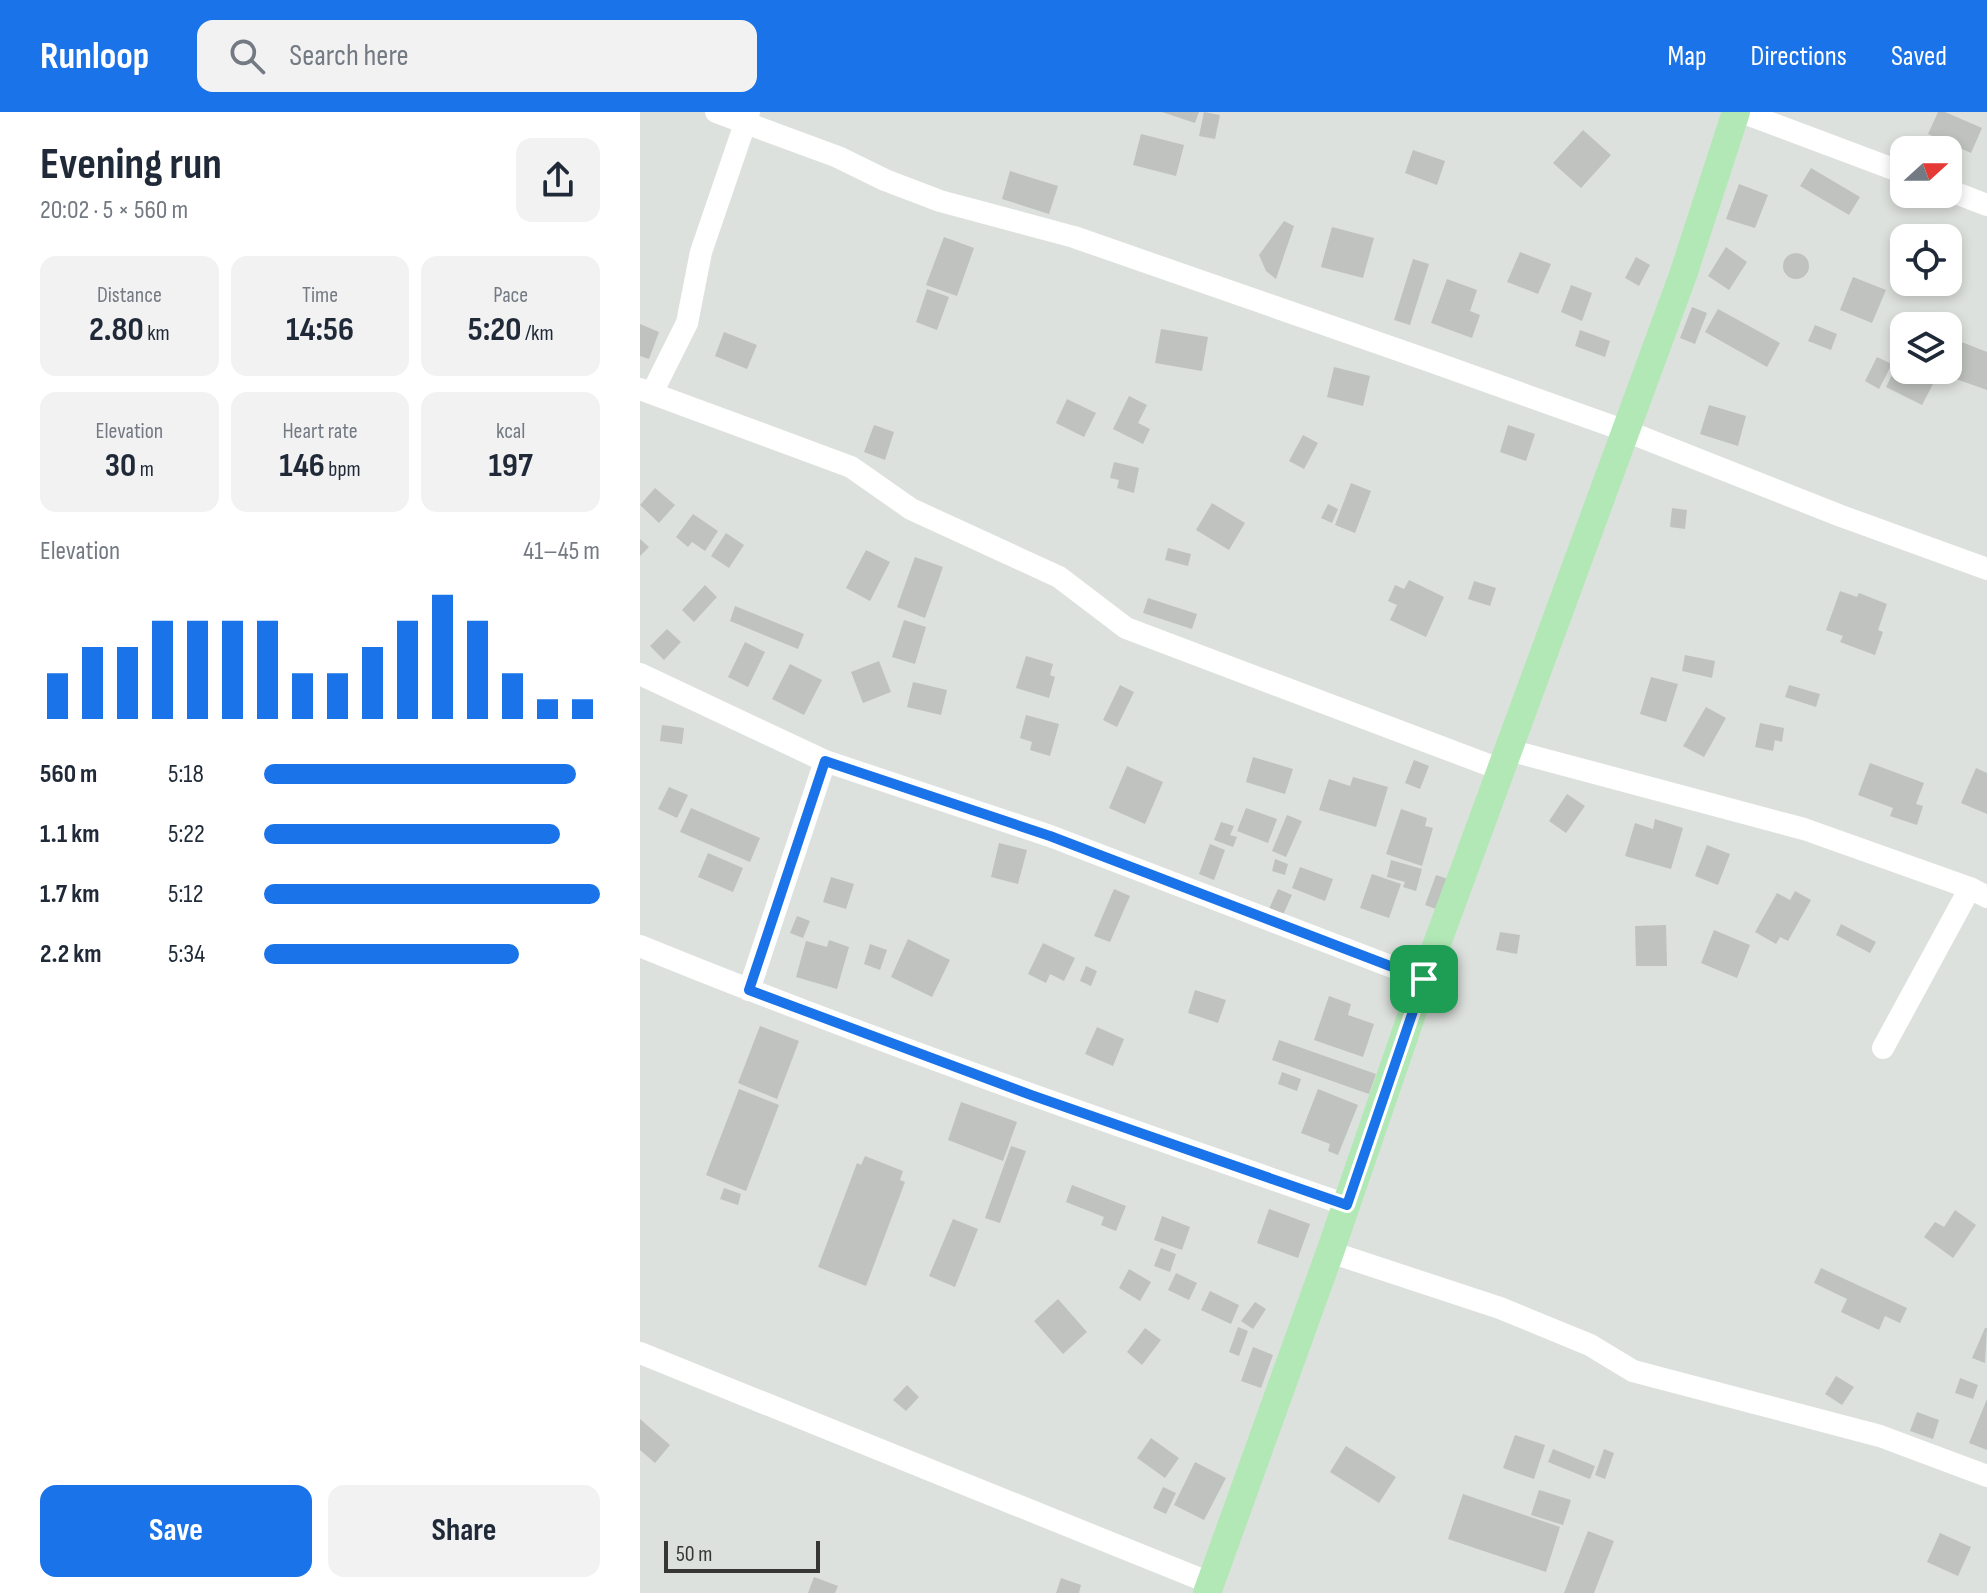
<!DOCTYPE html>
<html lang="en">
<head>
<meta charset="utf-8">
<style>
  body { margin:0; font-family:"Sofia Sans Condensed",sans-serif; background:#f2f2f3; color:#1f2937; height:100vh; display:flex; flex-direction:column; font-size:30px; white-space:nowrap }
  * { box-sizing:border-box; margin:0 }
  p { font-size:26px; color:#747a83 }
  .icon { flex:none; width:44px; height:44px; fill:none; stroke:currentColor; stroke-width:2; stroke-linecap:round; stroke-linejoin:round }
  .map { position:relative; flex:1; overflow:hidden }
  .side { display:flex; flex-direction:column; background:#fff; width:640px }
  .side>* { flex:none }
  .needle { width:52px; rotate:69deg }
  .fabs { position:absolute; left:1250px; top:24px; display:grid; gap:16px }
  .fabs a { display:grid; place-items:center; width:72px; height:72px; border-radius:16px; background:#fff; box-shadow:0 4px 12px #0003; font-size:40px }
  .scale { position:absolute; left:24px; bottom:20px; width:156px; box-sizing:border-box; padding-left:8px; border:4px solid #353635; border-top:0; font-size:22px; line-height:28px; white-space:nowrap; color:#353635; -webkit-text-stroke:6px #dde1dd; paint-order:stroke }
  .pin { position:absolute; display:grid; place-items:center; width:68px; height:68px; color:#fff; margin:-34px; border-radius:16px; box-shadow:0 4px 12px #0006 }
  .round { display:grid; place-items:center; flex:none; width:84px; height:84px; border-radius:16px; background:#f2f2f3 }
  .summary { display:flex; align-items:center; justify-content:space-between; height:136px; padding:0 40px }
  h1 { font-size:44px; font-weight:700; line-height:60px }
  .metrics { display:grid; grid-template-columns:repeat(3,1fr); gap:12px; height:136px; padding:8px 40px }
  .metrics div { display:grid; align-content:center; border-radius:16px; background:#f2f2f3; text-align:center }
  .metrics b { font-size:34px; font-weight:700 }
  .metrics small { font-size:22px; font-weight:400 }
  .metrics p { font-size:22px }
  .chart { height:224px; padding:16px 40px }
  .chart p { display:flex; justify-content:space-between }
  .chart svg { width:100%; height:144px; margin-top:8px; stroke:#1a73e8; stroke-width:6 }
  .primary-button { display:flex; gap:16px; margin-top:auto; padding:16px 40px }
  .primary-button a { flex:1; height:92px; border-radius:16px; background:#1a73e8; color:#fff; font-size:32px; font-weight:700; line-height:92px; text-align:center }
  .primary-button a+a { background:#f2f2f3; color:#1f2937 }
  ul { padding:0 40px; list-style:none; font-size:26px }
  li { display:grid; grid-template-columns:128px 96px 1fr; align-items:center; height:60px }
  li i { height:20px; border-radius:10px; background:#1a73e8 }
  header { display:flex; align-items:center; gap:48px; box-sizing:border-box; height:112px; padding:0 40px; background:#1a73e8; color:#fff }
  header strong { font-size:38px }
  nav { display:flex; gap:44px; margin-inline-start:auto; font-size:28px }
  .search { width:560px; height:72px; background:#f2f2f3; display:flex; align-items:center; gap:20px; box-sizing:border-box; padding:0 28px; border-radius:16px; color:#747a83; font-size:30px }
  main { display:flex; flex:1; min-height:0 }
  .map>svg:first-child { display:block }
</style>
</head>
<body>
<header>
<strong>Runloop</strong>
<div class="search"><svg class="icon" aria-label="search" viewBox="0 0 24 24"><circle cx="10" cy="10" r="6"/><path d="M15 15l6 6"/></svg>Search here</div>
<nav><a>Map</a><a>Directions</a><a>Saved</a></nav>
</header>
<main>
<section class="side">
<div class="summary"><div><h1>Evening run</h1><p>20:02 · 5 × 560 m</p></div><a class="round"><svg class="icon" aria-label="share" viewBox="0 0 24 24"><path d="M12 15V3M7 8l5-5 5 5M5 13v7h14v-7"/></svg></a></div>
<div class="metrics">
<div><p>Distance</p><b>2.80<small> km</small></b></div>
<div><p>Time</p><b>14:56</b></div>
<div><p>Pace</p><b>5:20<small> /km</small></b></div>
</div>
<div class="metrics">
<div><p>Elevation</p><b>30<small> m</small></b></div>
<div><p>Heart rate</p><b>146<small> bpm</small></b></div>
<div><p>kcal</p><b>197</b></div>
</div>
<div class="chart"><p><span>Elevation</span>41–45 m</p>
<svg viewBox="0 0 160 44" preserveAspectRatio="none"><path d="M5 44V30M15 44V22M25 44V22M35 44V14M45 44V14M55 44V14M65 44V14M75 44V30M85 44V30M95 44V22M105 44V14M115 44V6M125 44V14M135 44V30M145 44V38M155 44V38"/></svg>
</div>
<ul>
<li><b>560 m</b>5:18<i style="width:93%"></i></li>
<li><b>1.1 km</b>5:22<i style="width:88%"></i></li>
<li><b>1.7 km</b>5:12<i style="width:100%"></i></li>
<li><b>2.2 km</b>5:34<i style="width:76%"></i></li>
</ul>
<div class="primary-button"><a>Save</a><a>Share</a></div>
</section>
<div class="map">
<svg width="1347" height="1481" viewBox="0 0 1347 1481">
  <rect width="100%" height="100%" fill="#dde1dd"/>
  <path fill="#bfc2bf" d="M522 0H559L555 11Z
    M564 0 580 3 575 27 559 24Z
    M1298 0H1305L1342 16 1331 41 1288 22Z
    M943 18 971 43 941 76 913 51Z
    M501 22 544 33 536 64 493 53Z
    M773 38 805 49 797 73 765 61Z
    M1171 56 1220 85 1209 103 1160 74Z
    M370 59 418 74 409 102 362 87Z
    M1099 72 1128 83 1115 116 1086 107Z
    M644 109 654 114 636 167 626 159 619 143Z
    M692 115 734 126 723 166 681 155Z
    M304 125 334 136 317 184 286 173Z
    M1086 135 1107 150 1089 178 1068 164Z
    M880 140 911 152 898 182 867 170Z
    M1143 154a13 13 0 1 1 26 0a13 13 0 1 1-26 0Z
    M996 145 1010 153 999 174 985 166Z
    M773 147 789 152 770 213 754 208Z
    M1213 165 1246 178 1232 211 1200 198Z
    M807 167 837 178 830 199 840 203 832 226 791 211Z
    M931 173 952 181 942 209 921 200Z
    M287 177 309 185 297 218 276 210Z
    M1052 195 1067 201 1055 232 1040 226Z
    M1078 197 1140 231 1127 255 1065 220Z
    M1283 201 1300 207 1297 214H1278Z
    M0 212 19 220 9 247 0 244Z
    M1175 213 1197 222 1191 238 1168 229Z
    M521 217 568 225 562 259 515 251Z
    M940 218 970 229 965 245 935 234Z
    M84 220 117 233 107 257 75 244Z
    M1314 227 1347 240V278L1302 262 1303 258H1308V244Z
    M1237 245 1252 252 1239 277 1225 269Z
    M1258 251 1264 254V258H1271L1294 270 1282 293 1246 275Z
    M694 255 730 264 723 294 687 285Z
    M489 284 507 293 498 311 510 317 503 332 473 317Z
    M427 287 456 301 444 325 416 311Z
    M1069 293 1106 304 1098 334 1060 322Z
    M234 313 254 320 245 348 224 340Z
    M868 313 895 322 886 349 860 340Z
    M663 323 678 331 664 357 649 349Z
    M474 350 499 356 494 381 477 376 479 368 470 366Z
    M711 371 731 379 715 421 695 413Z
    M15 376 35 393 19 411 0 393Z
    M572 391 605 411 589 438 556 418Z
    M688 392 698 397 692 411 681 406Z
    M1032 396 1047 398 1045 417 1030 415Z
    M53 402 78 419 65 439 52 430 48 435 36 425Z
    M86 421 104 433 89 456 71 444Z
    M0 427 9 435 0 444Z
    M528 436 551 442 548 454 525 448Z
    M226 438 250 450 230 489 206 476Z
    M275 445 303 455 285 506 257 495Z
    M769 468 804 485 786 525 750 508 757 493 748 489 755 473 764 477Z
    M834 469 856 476 850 494 828 487Z
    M65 473 77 485 54 510 42 498Z
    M1200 479 1217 485 1219 481 1247 492 1238 518 1243 520 1235 543 1200 530 1203 524 1186 518Z
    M508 486 557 502 552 517 503 501Z
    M95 494 164 522 158 537 90 509Z
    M264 508 286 515 275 552 252 545Z
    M27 517 41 530 24 548 10 534Z
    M105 530 125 540 108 575 88 565Z
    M1045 543 1075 549 1072 566 1042 559Z
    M386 544 413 552 410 563 415 565 409 586 376 576Z
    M239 549 251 580 223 591 211 560Z
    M150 552 182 568 164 603 132 587Z
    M1011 565 1038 572 1026 610 1000 602Z
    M273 570 307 578 301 603 267 595Z
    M480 573 494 580 477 615 463 608Z
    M1149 573 1180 582 1176 595 1145 585Z
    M1066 595 1086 606 1064 645 1043 634Z
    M386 603 419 612 410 644 390 638 392 630 380 626Z
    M1120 611 1144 616 1142 630 1135 628 1133 639 1115 635Z
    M22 613 44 616 42 632 20 629Z
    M613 645 653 657 645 682 606 670Z
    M774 648 789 654 780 677 765 671Z
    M1230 651 1284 671 1276 692 1283 694 1277 713 1250 704 1253 696 1218 683Z
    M487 654 523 670 505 712 469 696Z
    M1336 656 1347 661V702L1321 691Z
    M713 665 748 675 736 715 679 698 689 667 710 674Z
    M29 675 48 683 37 706 18 697Z
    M927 682 945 694 926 721 909 709Z
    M51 696 120 726 110 750 40 720Z
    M606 696 637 707 628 731 597 719Z
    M761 697 787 706 785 714 793 716 782 754 746 742Z
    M647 703 662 709 646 745 632 739Z
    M1015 707 1043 716 1031 757 985 744 995 711 1013 717Z
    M581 710 594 714 590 723 597 725 593 735 574 728Z
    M359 731 387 738 378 772 351 765Z
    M570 732 585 738 574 768 559 762Z
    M1067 733 1090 742 1078 773 1055 764Z
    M68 741 103 756 93 780 58 765Z
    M635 747 648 752 645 763 632 759Z
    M751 748 782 757 776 779 763 775 765 770 747 765Z
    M660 755 693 767 685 789 652 776Z
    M732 762 761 772 749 806 720 796Z
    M796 763 808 767 796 797 785 793Z
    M191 765 214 772 206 797 183 790Z
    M474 777 490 784 470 830 454 824Z
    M638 777 652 783 642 805 628 799Z
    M1155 779 1171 788 1148 829 1140 825 1136 832 1115 820 1137 781 1150 788Z
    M157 804 170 809 163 826 150 821Z
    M1201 812 1236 830 1230 841 1196 823Z
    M1026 813 1027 854H996L995 814Z
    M1074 818 1110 833 1097 866 1061 851Z
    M860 820 880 823 877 842 856 838Z
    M268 827 310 848 292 885 251 865Z
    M189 828 209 835 197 877 156 865 166 829 187 835Z
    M403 831 435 846 424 869 410 862 406 871 388 862Z
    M230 832 247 838 240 858 224 852Z
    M446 854 457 859 451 874 440 869Z
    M555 878 586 888 578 911 548 901Z
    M689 884 711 892 708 903 734 912 723 945 674 928Z
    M120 914 159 929 137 987 98 971Z
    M457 915 484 927 473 954 445 942Z
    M639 928 736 962 729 982 632 948Z
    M642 960 661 967 657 979 638 972Z
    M99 977 139 993 106 1079 66 1063Z
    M678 977 718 993 698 1043 688 1039 690 1032 661 1021Z
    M321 990 377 1010 363 1049 308 1028Z
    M371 1034 386 1039 360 1111 345 1106Z
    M225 1044 263 1059 260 1068 265 1070 226 1174 178 1155 217 1051 221 1053Z
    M432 1073 486 1094 476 1119 461 1113 464 1105 426 1090Z
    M84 1076 101 1082 98 1093 80 1087Z
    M629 1097 670 1112 658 1146 617 1131Z
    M1315 1098 1336 1113 1313 1146 1284 1125 1295 1110 1304 1115Z
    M522 1104 550 1115 542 1138 514 1128Z
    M313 1107 338 1117 315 1175 289 1164Z
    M521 1136 536 1142 530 1160 514 1154Z
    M1181 1156 1267 1196 1260 1211 1245 1204 1239 1218 1201 1200 1207 1187 1174 1171Z
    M489 1157 511 1170 500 1189 479 1176Z
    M536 1161 557 1171 549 1188 528 1178Z
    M570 1179 599 1193 591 1212 561 1198Z
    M418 1187 447 1220 423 1242 394 1209Z
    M615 1190 626 1197 613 1217 601 1209Z
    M598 1215 608 1219 599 1244 589 1240Z
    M505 1216 521 1228 502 1253 487 1240Z
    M1345 1216H1347L1345 1251 1332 1246Z
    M613 1235 633 1243 621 1276 601 1269Z
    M1196 1264 1214 1275 1202 1293 1185 1282Z
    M1320 1266 1338 1273 1333 1287 1315 1281Z
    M267 1273 279 1285 266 1299 253 1288Z
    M1347 1287V1338L1329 1331Z
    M1277 1300 1299 1308 1293 1327 1270 1319Z
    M0 1307 30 1333 15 1351 0 1338Z
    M875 1323 905 1333 894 1367 863 1356Z
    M511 1326 539 1346 525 1366 497 1346Z
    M706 1334 756 1365 739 1391 690 1360Z
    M913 1337 955 1354 950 1367 908 1350Z
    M964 1337 974 1341 965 1367 955 1363Z
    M555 1350 586 1366 564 1408 534 1393Z
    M523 1375 536 1381 526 1402 513 1396Z
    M899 1378 931 1388 923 1413 891 1403Z
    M823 1382 920 1415 906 1460 808 1427Z
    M948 1419 974 1429 954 1481H924Z
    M1300 1421 1331 1435 1318 1464 1287 1450Z
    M174 1465 198 1474 195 1481H168Z
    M421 1466 441 1473 439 1481H416Z"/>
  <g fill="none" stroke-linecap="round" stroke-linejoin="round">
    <path stroke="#fff" stroke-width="22" d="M76 0 198 45 245 68 300 89 434 125 790 249 986 319 1201 404 1347 457
      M1101 0 1264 61
      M1308 78 1347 93
      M0 277 211 355 271 397 419 465 486 516 862 658
      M12 281 47 211 61 140 109 0
      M0 562 185 649 410 724 784 867
      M869 638 1164 717 1330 776 1347 785
      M0 834C233 929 470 1011 707 1093
      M109 878 185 649
      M1243 936 1330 776
      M690 1140 860 1196 950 1233 993 1259 1240 1324 1347 1364
      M0 1241 570 1471"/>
    <path stroke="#b2e8b6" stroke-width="28" d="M567 1481 690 1140 784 867 1043 163 1096 0"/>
  </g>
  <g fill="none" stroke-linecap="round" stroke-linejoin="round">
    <g stroke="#fff" stroke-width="16">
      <path id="route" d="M185 649 410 724 784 867 707 1093 391 983 109 878Z"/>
    </g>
    <use href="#route" stroke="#1a73e8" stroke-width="10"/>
  </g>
</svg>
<div class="fabs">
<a><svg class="needle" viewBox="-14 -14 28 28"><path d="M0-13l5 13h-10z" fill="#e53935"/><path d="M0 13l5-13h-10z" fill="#747a83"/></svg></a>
<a><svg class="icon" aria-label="locate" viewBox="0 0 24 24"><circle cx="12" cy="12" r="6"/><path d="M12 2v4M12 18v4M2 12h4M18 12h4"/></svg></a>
<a><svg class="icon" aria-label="layers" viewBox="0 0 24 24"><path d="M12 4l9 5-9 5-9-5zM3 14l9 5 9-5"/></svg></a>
</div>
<div class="scale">50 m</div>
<div class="pin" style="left:784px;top:867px;background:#1e9e55"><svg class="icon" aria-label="arrive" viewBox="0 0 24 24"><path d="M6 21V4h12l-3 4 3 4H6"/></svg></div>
</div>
</main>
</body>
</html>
